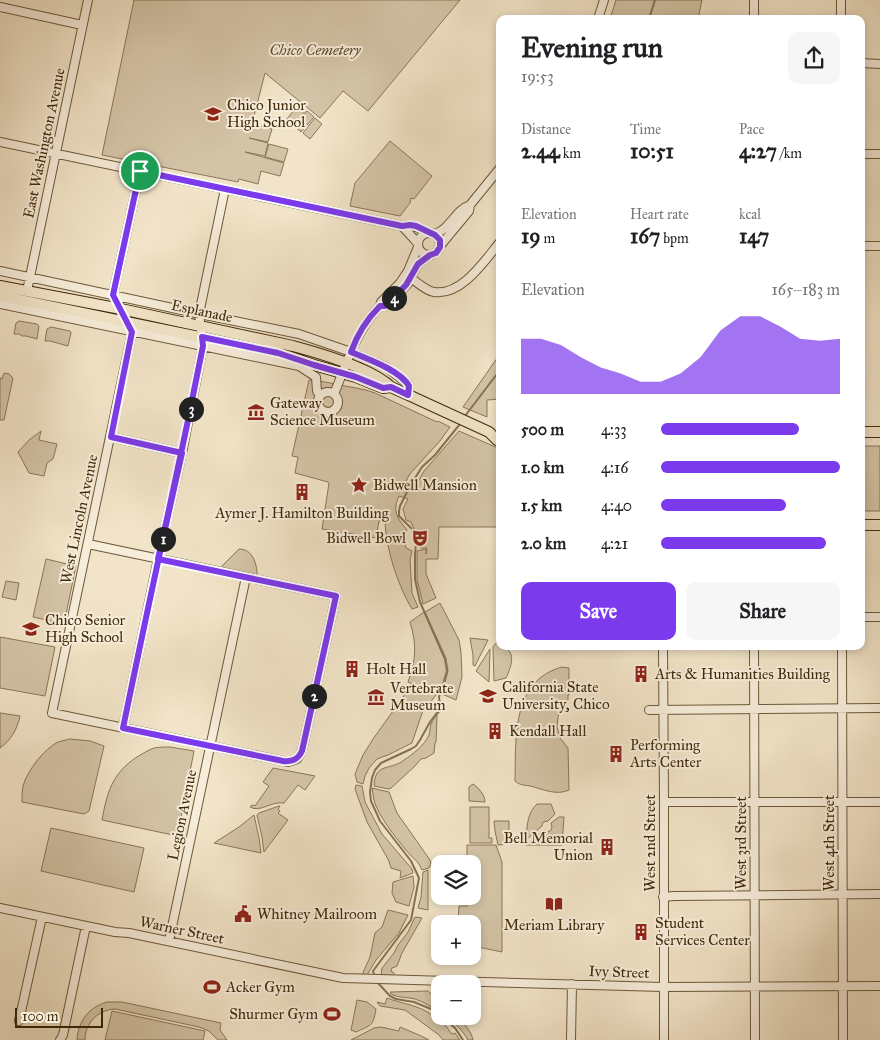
<!DOCTYPE html>
<html lang="en">
<head>
<meta charset="utf-8">
<style>
  body { margin:0; font-family:"IM FELL Great Primer",serif; background:#f6f6f6; color:#202124; height:100vh; display:flex; flex-direction:column; font-size:19px; white-space:nowrap }
  * { box-sizing:border-box; margin:0 }
  p { font-size:16px; color:#757577 }
  .icon { flex:none; width:28px; height:28px; fill:none; stroke:currentColor; stroke-width:2; stroke-linecap:round; stroke-linejoin:round }
  .map { position:relative; flex:1; overflow:hidden }
  .side { position:absolute; left:496px; top:15px; width:369px; height:635px; display:flex; flex-direction:column; background:#fff; border-radius:10px; box-shadow:0 2px 8px #0003 }
  .side>* { flex:none }
  .fabs { position:absolute; left:431px; top:855px; display:grid; gap:10px }
  .fabs a { display:grid; place-items:center; width:50px; height:50px; border-radius:10px; background:#fff; box-shadow:0 2px 8px #0003; font-size:25px }
  .scale { position:absolute; left:15px; bottom:12px; width:88px; box-sizing:border-box; padding-left:5px; border:2px solid #3f2907; border-top:0; font-size:14px; line-height:18px; white-space:nowrap; color:#3f2907; -webkit-text-stroke:4px #f7eddb; paint-order:stroke }
  .pin { position:absolute; display:grid; place-items:center; width:42px; height:42px; color:#fff; margin:-21px; border:2px solid #fff; border-radius:50%; box-shadow:0 1px 5px #0007 }
  .km { position:absolute; width:25px; height:25px; margin:-12px; border-radius:50%; background:#222; color:#fff; font-size:14px; line-height:25px; text-align:center }
  .round { display:grid; place-items:center; flex:none; width:52px; height:52px; border-radius:10px; background:#f6f6f6 }
  .summary { display:flex; align-items:center; justify-content:space-between; height:85px; padding:0 25px }
  h1 { font-size:28px; font-weight:700; line-height:38px }
  .figures { display:grid; grid-template-columns:repeat(3,1fr); gap:8px; height:85px; padding:5px 25px }
  .figures div { display:grid; align-content:center }
  .figures b { font-size:21px; font-weight:700 }
  .figures small { font-size:14px; font-weight:400 }
  .figures p { font-size:14px }
  .chart { height:140px; padding:10px 25px }
  .chart p { display:flex; justify-content:space-between }
  .chart svg { width:100%; height:90px; margin-top:5px; fill:#7c3aed; opacity:.7 }
  .action { display:flex; gap:10px; margin-top:auto; padding:10px 25px }
  .action a { flex:1; height:58px; border-radius:10px; background:#7c3aed; color:#fff; font-size:20px; font-weight:700; line-height:58px; text-align:center }
  .action a+a { background:#f6f6f6; color:#202124 }
  ul { padding:0 25px; list-style:none; font-size:16px }
  li { display:grid; grid-template-columns:80px 60px 1fr; align-items:center; height:38px }
  li i { height:12px; border-radius:6px; background:#7c3aed }
  .map>svg:first-child { display:block }
</style>
</head>
<body>
<div class="map">
<svg width="880" height="1040" viewBox="0 0 880 1040">
  <rect width="100%" height="100%" fill="#f2e4c8"/>
  <filter id="stains"><feTurbulence type="fractalNoise" baseFrequency=".004" numOctaves="4"/><feColorMatrix values="0 0 0 0 .2 0 0 0 0 .09 0 0 0 0 .02 0 0 0 .5 -.17"/></filter>
  <radialGradient id="worn" r=".72"><stop offset=".6" stop-color="#630" stop-opacity="0"/><stop offset="1" stop-color="#630" stop-opacity=".3"/></radialGradient>
  <path fill="#d4c4a7" stroke="#8a7657" d="M134 0H460L368 111 343 91 320 118 265 73 252 124 272 129 268 142 249 138 268 143 265 156 245 152 284 163 280 176 261 171 258 184 239 179 238 182 102 155Z
    M616 0H702L698 19H610Z
    M299 104 306 110 293 125 286 120Z
    M307 111 314 117 301 132 294 126Z
    M315 118 322 124 310 139 303 133Z
    M390 141 432 176 414 199 411 198 410 203 400 216 350 206 355 183Z
    M269 144 288 149 284 162 265 157Z
    M19 321 37 324 39 326 37 339 26 336H22L19 334H14L16 323Z
    M51 327 70 331 71 333 68 346 50 341H45L47 329Z
    M500 354V399L487 400V417L463 407Z
    M4 373 9 374 13 378 4 420H0V378L2 379Z
    M309 380 325 382 366 390 375 393 437 422 438 421 450 427 440 441 409 475 403 488 413 491 424 471 459 431 500 449V527H439L438 559H426V574L436 598 423 604 417 579V551L426 549V554L427 548H420L417 536 411 522 406 520 403 509 408 499 399 496C392 511 397 518 407 530L403 535 406 548 412 551 410 560 412 593 418 607 412 609C398 586 386 549 385 521H379L376 538 322 529 329 483 328 482 295 473 298 457 292 456Z
    M41 431 39 440 57 444 53 459 47 463 44 476 29 473 18 452 29 440Z
    M861 446H880V511H861Z
    M239 549C253 549 257 564 257 575L223 568 222 566Z
    M46 559 76 566 64 624 33 617Z
    M6 581 19 583 16 600 2 597Z
    M440 603 459 640 461 652 462 677 456 700 442 694 448 671 446 658 425 612Z
    M424 612 445 659 447 671 440 695 408 682C416 660 417 645 410 622Z
    M0 637 55 647 45 696 0 688Z
    M470 638 488 640 475 666 473 665V655Z
    M496 643H499L500 646C517 650 512 665 506 678L494 681 493 647Z
    M490 649 489 682 476 671Z
    M562 667 569 668V695H568V700L561 708 558 717 557 727 560 738 568 748 569 790C556 796 543 789 530 786 524 785 519 785 515 781 516 739 511 681 562 667Z
    M411 686 416 687 419 690V693L422 694 428 692 436 695 422 713 412 743 388 755 377 759 369 768 365 776 363 784 357 782 355 774 363 755 373 739Z
    M440 711 437 715 436 742 435 743 434 753 426 758 421 759 414 767 391 788 389 789 374 786C375 762 390 771 404 760 413 754 424 746 429 735 430 732 430 727 431 724 433 719 437 715 440 711Z
    M0 713 20 716C17 730 11 740 0 748Z
    M70 739 90 741 104 746 89 811 84 814 22 802C22 797 22 791 23 786 27 771 44 749 58 742 62 741 66 740 70 739Z
    M170 747 194 751 178 833 173 835 102 820C107 793 112 773 137 757 142 754 148 750 154 748 159 747 165 747 170 747Z
    M273 768 315 776 305 790 298 785 284 803C271 801 260 813 250 807L252 805 255 806 269 786 263 782Z
    M473 784C478 787 485 795 485 802L469 801V787Z
    M356 785 362 786 365 802 382 834 412 869 413 873 400 878 401 871 391 868 389 861 367 822 355 789Z
    M372 788 389 792 397 813 430 860 431 864 429 868 422 870C418 860 412 858 405 849 396 838 377 814 374 800 373 796 373 792 372 788Z
    M537 804H551L555 814 548 821 543 822 542 826 526 840C527 827 527 813 537 804Z
    M279 806H280L278 809 280 811 278 813 288 820 264 852 262 837 257 815 259 813Z
    M470 807H489V838H492V843H470Z
    M254 815 259 838 261 853 214 843 239 827Z
    M559 817H564L562 845H526L544 830 548 832 551 830 552 827 551 823Z
    M494 821H509V844L498 845 495 831Z
    M51 828 144 848 134 892 41 871Z
    M467 845H496L502 862V952L473 946 472 924H458L459 906H467V896H472V864H467Z
    M428 870V910L418 908 421 897 423 872Z
    M413 876 414 887 409 906 396 902 392 893 393 882Z
    M388 910 408 915 399 933 376 960 367 975H362L370 957 375 933 382 927Z
    M415 917 422 918 402 953 397 966 392 968 391 971 394 973V976L381 975 382 968 394 953 398 945 408 932Z
    M428 991 440 1002V1013C432 1007 424 1002 415 999 407 997 399 998 391 994L390 992Z
    M387 998C402 1004 419 1005 432 1015 436 1017 442 1021 445 1025 448 1028 449 1031 452 1034L455 1033 460 1040H443L439 1035 405 1010 380 1006 377 1002 385 1004Z
    M357 1000 367 1002 376 1009C373 1027 371 1025 356 1032L351 1030Z
    M107 1002H122L221 1023 220 1030 227 1040H218L209 1031 199 1027 115 1009C98 1010 85 1023 85 1040H77C78 1021 89 1007 107 1002Z
    M112 1011 205 1031 203 1040H105Z
    M446 1016H456C463 1023 471 1030 473 1040H468C463 1031 454 1022 446 1016Z
    M381 1027 399 1031 400 1027 419 1035 429 1040H351L374 1028Z"/>
  <g fill="none" stroke-linecap="round" stroke-linejoin="round">
    <path stroke="#867353" stroke-width="2" d="M649 19 655 0
      M465 416 500 370
      M375 977 373 971 411 920 419 878 411 861 380 821 371 801 370 792 372 778 375 770 381 763 411 749 416 746 420 740 430 722 439 710 440 706 439 697 447 671 445 659 420 602 415 579V554L416 544 415 536 412 529 399 516V511L400 506 410 486 422 467 435 455 460 424
      M377 982 390 996 396 999 414 1002 431 1009 440 1016
      M441 1016 455 1028 463 1040"/>
    <g stroke="#6c5837" stroke-width="10">
      <path id="minor" d="M841 0V19
        M0 7 82 25
        M598 19 604 0
        M754 19V0
        M861 63 880 64
        M0 142 402 226C413 225 420 228 430 233
        M861 154H880
        M402 226 414 239 418 244
        M418 244a11 11 0 1 1 22 0a11 11 0 1 1-22 0Z
        M434 234C450 230 455 210 470 205L500 168
        M440 246 469 211 470 205
        M861 246H880
        M0 271 205 315 299 334 351 352 386 367 407 383 409 386 407 395
        M411 278C418 283 426 291 434 292 462 296 485 260 500 242
        M27 291 88 0
        M0 304 299 366 316 377 317 391 320 396
        M380 306H385L407 285 418 264 430 255
        M129 325 113 295 140 171
        M318 402a10 10 0 1 1 20 0a10 10 0 1 1-20 0Z
        M334 394C347 363 356 330 380 306L381 302 400 283 408 271 418 247
        M111 437 182 453
        M88 544 336 596 302 751 297 759 288 762 283 761 52 713 132 332
        M861 617H880
        M663 646 664 802V1040
        M754 646 755 1040
        M842 646 843 1040
        M649 710 880 708
        M123 728 158 559 182 453 203 346 199 314 225 189
        M664 802H880
        M663 897 674 896 880 894
        M0 908 115 932 129 933 343 978 663 987 880 986
        M169 941 246 577
        M19 1021 42 917
        M60 1040 63 1035 86 926
        M571 1040 572 984"/>
    </g>
    <g stroke="#3f2907" stroke-width="12">
      <path id="major" d="M0 286 121 309 293 346C319 353 372 368 391 387L489 432 497 440 500 441
        M0 296 278 353 314 365 356 377 383 388 391 387
        M861 432H880
        M861 525H880"/>
    </g>
    <use href="#minor" stroke="#f7eddb" stroke-width="8"/>
    <use href="#major" stroke="#f2e4c8" stroke-width="10"/>
  </g>
  <g fill="none" stroke-linecap="round" stroke-linejoin="round">
    <g stroke="#fff" stroke-width="10">
      <path id="route" d="M140 171 113 295 132 332 111 437 182 453C161 545 142 636 123 728L283 761C293 762 298 759 302 751L336 596 158 559C174 488 189 417 203 346L202 337 278 353 314 365 356 377 383 388 391 387 408 395 409 386C400 370 367 359 351 352 357 335 367 319 380 306H385L406 285 418 264 430 255 436 253 440 247V240L435 235 416 226 410 225 402 226 140 171"/>
    </g>
    <use href="#route" stroke="#7c3aed" stroke-width="6"/>
  </g>
  <defs>
    <g id="school-bare" transform="scale(1.35)"><path d="M0-5L7-2L0 1L-7-2ZM-4 1L0 2.5L4 1V4Q0 6-4 4Z" fill="#8f2418" stroke="#f7eddb" stroke-width="2.5" paint-order="stroke"/></g>
    <g id="museum-bare" transform="scale(1.35)"><path d="M0-6L6-3V-2H-6V-3ZM-5-1h2V3h-2ZM-1-1h2V3h-2ZM3-1h2V3H3ZM-6 4H6V6H-6Z" fill="#8f2418" stroke="#f7eddb" stroke-width="2.5" paint-order="stroke"/></g>
    <g id="sight-bare" transform="scale(1.35)"><path d="M0-6L1.8-2.2L6-1.7L2.9 1.2L3.7 5.4L0 3.3L-3.7 5.4L-2.9 1.2L-6-1.7L-1.8-2.2Z" fill="#8f2418" stroke="#f7eddb" stroke-width="2.5" paint-order="stroke"/></g>
    <g id="building-bare" transform="scale(1.35)"><path d="M-4-6H4V6H1V3H-1V6H-4ZM-2.5-4.3h1.7v1.8h-1.7ZM.8-4.3h1.7v1.8H.8ZM-2.5-1h1.7V.8h-1.7ZM.8-1h1.7V.8H.8Z" fill="#8f2418" stroke="#f7eddb" stroke-width="2.5" paint-order="stroke"/></g>
    <g id="theatre-bare" transform="scale(1.35)"><path d="M-5-5.5Q0-4 5-5.5V0Q5 5 0 6Q-5 5-5 0ZM-3.3-2.5H-1v1.5H-3.3ZM1-2.5H3.3v1.5H1ZM-2.8 1Q0 5.5 2.8 1Z" fill="#8f2418" stroke="#f7eddb" stroke-width="2.5" paint-order="stroke"/></g>
    <g id="university-bare" transform="scale(1.35)"><path d="M0-5L7-2L0 1L-7-2ZM-4 1L0 2.5L4 1V4Q0 6-4 4Z" fill="#8f2418" stroke="#f7eddb" stroke-width="2.5" paint-order="stroke"/></g>
    <g id="library-bare" transform="scale(1.35)"><path d="M-6-4Q-3-5.5-.7-3.5V5Q-3 3-6 4ZM6-4Q3-5.5 .7-3.5V5Q3 3 6 4Z" fill="#8f2418" stroke="#f7eddb" stroke-width="2.5" paint-order="stroke"/></g>
    <g id="civic-bare" transform="scale(1.35)"><path d="M-.6-6.5H3V-4.5H.6V-3L4-1V1h2V6H-6V1h2V-1L-.6-3ZM-1.2 2.5V6h2.4V2.5Z" fill="#8f2418" stroke="#f7eddb" stroke-width="2.5" paint-order="stroke"/></g>
    <g id="stadium-bare" transform="scale(1.35)"><path d="M0-5a6.5 5 0 1 0 0 10a6.5 5 0 1 0 0-10ZM-3.5-1.8h7v3.6h-7Z" fill="#8f2418" stroke="#f7eddb" stroke-width="2.5" paint-order="stroke"/></g>
  </defs>
  <g fill-rule="evenodd">
    <use href="#school-bare" x="213" y="114"/>
    <use href="#museum-bare" x="256" y="412"/>
    <use href="#sight-bare" x="359" y="485"/>
    <use href="#building-bare" x="302" y="492"/>
    <use href="#theatre-bare" x="420" y="538"/>
    <use href="#school-bare" x="31" y="629"/>
    <use href="#building-bare" x="352" y="669"/>
    <use href="#building-bare" x="641" y="674"/>
    <use href="#university-bare" x="488" y="696"/>
    <use href="#museum-bare" x="376" y="697"/>
    <use href="#building-bare" x="495" y="731"/>
    <use href="#building-bare" x="616" y="754"/>
    <use href="#building-bare" x="607" y="847"/>
    <use href="#library-bare" x="554" y="904"/>
    <use href="#civic-bare" x="243" y="914"/>
    <use href="#building-bare" x="641" y="932"/>
    <use href="#stadium-bare" x="212" y="987"/>
    <use href="#stadium-bare" x="332" y="1014"/>
  </g>
  <g text-anchor="middle" dominant-baseline="central" stroke-width="4" stroke-linejoin="round" paint-order="stroke">
    <g font-size="15" font-style="italic" fill="#64502f" stroke="#f7eddb">
      <text x="315" y="50">Chico Cemetery</text>
    </g>
    <g font-size="15" fill="#3f2907" stroke="#f7eddb" text-anchor="start">
      <text x="227" y="105">Chico Junior<tspan x="227" dy="17">High School</tspan></text>
      <text x="270" y="403">Gateway<tspan x="270" dy="17">Science Museum</tspan></text>
      <text x="373" y="485">Bidwell Mansion</text>
      <text x="302" y="513" text-anchor="middle">Aymer J. Hamilton Building</text>
      <text x="406" y="538" text-anchor="end">Bidwell Bowl</text>
      <text x="45" y="620">Chico Senior<tspan x="45" dy="17">High School</tspan></text>
      <text x="366" y="669">Holt Hall</text>
      <text x="655" y="674">Arts &amp; Humanities Building</text>
      <text x="502" y="687">California State<tspan x="502" dy="17">University, Chico</tspan></text>
      <text x="390" y="688">Vertebrate<tspan x="390" dy="17">Museum</tspan></text>
      <text x="509" y="731">Kendall Hall</text>
      <text x="630" y="745">Performing<tspan x="630" dy="17">Arts Center</tspan></text>
      <text x="593" y="838" text-anchor="end">Bell Memorial<tspan x="593" dy="17">Union</tspan></text>
      <text x="257" y="914">Whitney Mailroom</text>
      <text x="655" y="923">Student<tspan x="655" dy="17">Services Center</tspan></text>
      <text x="554" y="925" text-anchor="middle">Meriam Library</text>
      <text x="226" y="987">Acker Gym</text>
      <text x="318" y="1014" text-anchor="end">Shurmer Gym</text>
    </g>
    <g font-size="15" fill="#3f2907" stroke="#f7eddb">
      <text transform="translate(44 143) rotate(-78)">East Washington Avenue</text>
      <text transform="translate(202 311) rotate(12)">Esplanade</text>
      <text transform="translate(79 519) rotate(-78)">West Lincoln Avenue</text>
      <text transform="translate(182 815) rotate(-78)">Legion Avenue</text>
      <text transform="translate(650 843) rotate(-90)">West 2nd Street</text>
      <text transform="translate(741 843) rotate(-90)">West 3rd Street</text>
      <text transform="translate(829 843) rotate(-90)">West 4th Street</text>
      <text transform="translate(182 930) rotate(12)">Warner Street</text>
      <text transform="translate(619 972) rotate(2)">Ivy Street</text>
    </g>
  </g>
  <rect width="100%" height="100%" filter="url(#stains)"/>
  <rect width="100%" height="100%" fill="url(#worn)"/>
</svg>
<div class="fabs">
<a><svg class="icon" aria-label="layers" viewBox="0 0 24 24"><path d="M12 4l9 5-9 5-9-5zM3 14l9 5 9-5"/></svg></a>
<a>+</a>
<a>−</a>
</div>
<div class="scale">100 m</div>
<div class="pin" style="left:140px;top:171px;background:#1e9e55"><svg class="icon" aria-label="arrive" viewBox="0 0 24 24"><path d="M6 21V4h12l-3 4 3 4H6"/></svg></div>
<b class="km" style="left:163px;top:539px">1</b>
<b class="km" style="left:314px;top:696px">2</b>
<b class="km" style="left:191px;top:409px">3</b>
<b class="km" style="left:394px;top:298px">4</b>
<section class="side">
<div class="summary"><div><h1>Evening run</h1><p>19:53</p></div><a class="round"><svg class="icon" aria-label="share" viewBox="0 0 24 24"><path d="M12 15V3M7 8l5-5 5 5M5 13v7h14v-7"/></svg></a></div>
<div class="figures">
<div><p>Distance</p><b>2.44<small> km</small></b></div>
<div><p>Time</p><b>10:51</b></div>
<div><p>Pace</p><b>4:27<small> /km</small></b></div>
</div>
<div class="figures">
<div><p>Elevation</p><b>19<small> m</small></b></div>
<div><p>Heart rate</p><b>167<small> bpm</small></b></div>
<div><p>kcal</p><b>147</b></div>
</div>
<div class="chart"><p><span>Elevation</span>165–183 m</p>
<svg viewBox="0 0 160 44" preserveAspectRatio="none"><path d="M0 44V17L10 17L20 20L30 26L40 31L50 34L60 38L70 38L80 34L90 26L100 13L110 6L120 6L130 11L140 17L150 18L160 17V44z"/></svg>
</div>
<ul>
<li><b>500 m</b>4:33<i style="width:77%"></i></li>
<li><b>1.0 km</b>4:16<i style="width:100%"></i></li>
<li><b>1.5 km</b>4:40<i style="width:70%"></i></li>
<li><b>2.0 km</b>4:21<i style="width:92%"></i></li>
</ul>
<div class="action"><a>Save</a><a>Share</a></div>
</section>
</div>
</body>
</html>
